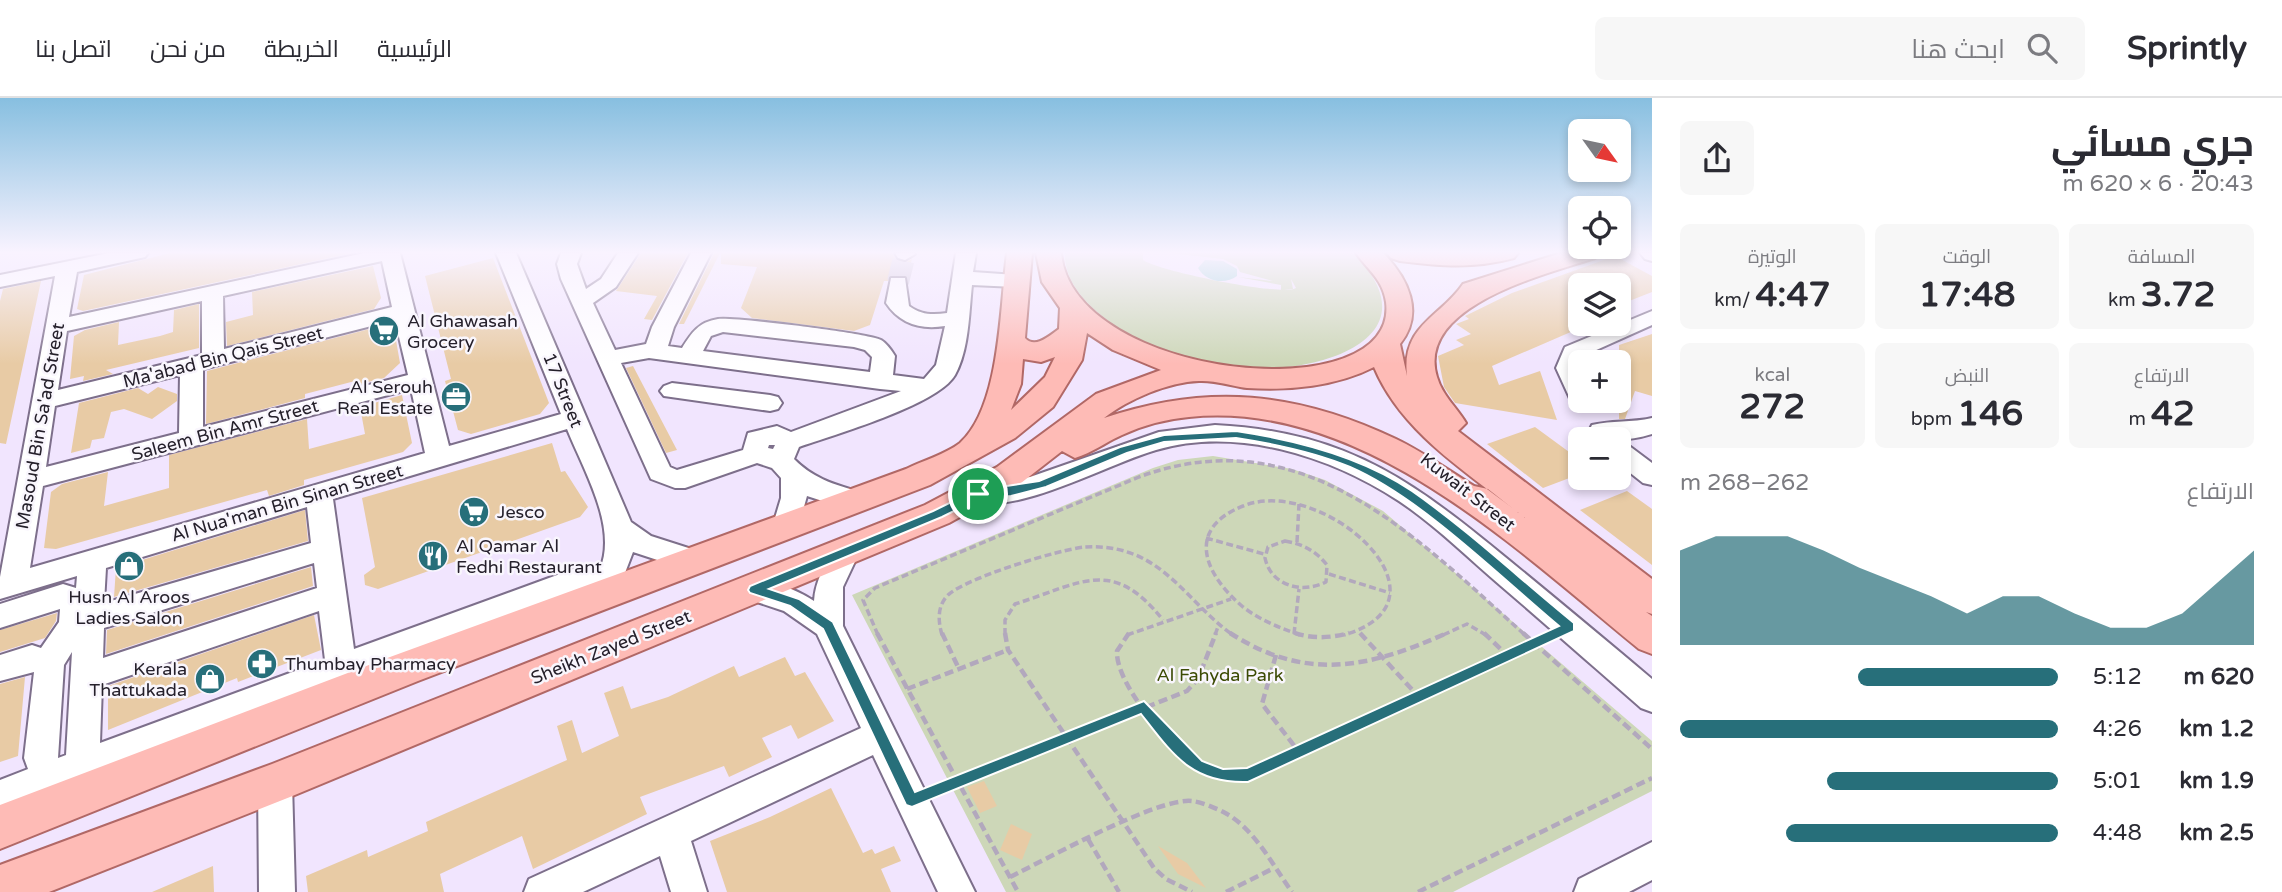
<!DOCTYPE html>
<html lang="ar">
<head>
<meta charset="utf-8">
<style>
  body { margin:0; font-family:"Varela Round",Cairo,sans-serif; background:#f7f7f7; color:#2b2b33; direction:rtl; height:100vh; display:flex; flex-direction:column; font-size:26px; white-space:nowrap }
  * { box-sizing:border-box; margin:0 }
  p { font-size:23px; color:#7c7c81 }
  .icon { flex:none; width:38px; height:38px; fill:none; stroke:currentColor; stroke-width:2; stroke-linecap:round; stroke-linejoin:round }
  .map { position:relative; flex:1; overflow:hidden; direction:ltr }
  .sheet { display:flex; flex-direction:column; background:#fff; width:630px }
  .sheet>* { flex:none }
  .needle { width:46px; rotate:123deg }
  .controls { position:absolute; left:1568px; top:21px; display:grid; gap:14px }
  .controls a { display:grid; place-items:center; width:63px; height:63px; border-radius:10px; background:#fff; box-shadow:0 4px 10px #0003; font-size:35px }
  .pin { position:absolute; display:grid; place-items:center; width:60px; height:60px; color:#fff; margin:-30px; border:4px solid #fff; border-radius:50%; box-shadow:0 2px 7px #0007 }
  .round { display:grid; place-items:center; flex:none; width:74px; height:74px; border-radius:10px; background:#f7f7f7 }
  .summary { display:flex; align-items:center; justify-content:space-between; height:119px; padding:0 28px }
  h1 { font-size:38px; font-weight:700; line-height:52px }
  .metrics { display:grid; grid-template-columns:repeat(3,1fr); gap:10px; height:119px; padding:7px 28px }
  .metrics div { display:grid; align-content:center; border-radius:10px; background:#f7f7f7; text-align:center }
  .metrics b { font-size:35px; font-weight:700 }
  .metrics small { font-size:19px; font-weight:400 }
  .metrics p { font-size:19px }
  .chart { height:196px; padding:14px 28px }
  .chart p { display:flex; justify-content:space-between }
  .chart svg { width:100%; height:126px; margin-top:7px; fill:#276f7a; opacity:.7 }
  ul { padding:0 28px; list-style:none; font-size:23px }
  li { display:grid; grid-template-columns:112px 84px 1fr; align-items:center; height:52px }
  li i { height:18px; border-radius:9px; background:#276f7a }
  header { display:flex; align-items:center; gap:42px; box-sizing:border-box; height:98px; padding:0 35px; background:#fff; border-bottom:2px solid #e1e1e2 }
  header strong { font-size:33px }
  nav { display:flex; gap:38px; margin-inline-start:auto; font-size:24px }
  .search { width:490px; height:63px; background:#f7f7f7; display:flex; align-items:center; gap:18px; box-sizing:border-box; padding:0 24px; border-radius:10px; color:#7c7c81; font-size:26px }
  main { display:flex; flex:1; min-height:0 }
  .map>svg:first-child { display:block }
</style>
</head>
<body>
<header>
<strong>Sprintly</strong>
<div class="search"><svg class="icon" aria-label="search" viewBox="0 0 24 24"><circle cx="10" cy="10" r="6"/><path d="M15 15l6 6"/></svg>ابحث هنا</div>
<nav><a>الرئيسية</a><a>الخريطة</a><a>من نحن</a><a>اتصل بنا</a></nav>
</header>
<main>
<section class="sheet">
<div class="summary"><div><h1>جري مسائي</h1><p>20:43 · 6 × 620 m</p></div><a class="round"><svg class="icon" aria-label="share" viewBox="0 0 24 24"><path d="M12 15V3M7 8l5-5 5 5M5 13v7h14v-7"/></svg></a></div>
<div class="metrics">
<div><p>المسافة</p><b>3.72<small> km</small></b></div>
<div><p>الوقت</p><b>17:48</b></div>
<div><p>الوتيرة</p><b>4:47<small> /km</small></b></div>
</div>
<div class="metrics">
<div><p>الارتفاع</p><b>42<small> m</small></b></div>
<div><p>النبض</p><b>146<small> bpm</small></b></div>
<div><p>kcal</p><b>272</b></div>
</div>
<div class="chart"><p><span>الارتفاع</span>262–268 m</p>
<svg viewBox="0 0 160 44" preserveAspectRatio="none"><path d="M0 44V11L10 6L20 6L30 6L40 11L50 17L60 22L70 27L80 33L90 27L100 27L110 33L120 38L130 38L140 33L150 22L160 11V44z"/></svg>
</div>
<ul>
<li><b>620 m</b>5:12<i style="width:53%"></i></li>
<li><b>1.2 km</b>4:26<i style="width:100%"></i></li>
<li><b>1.9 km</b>5:01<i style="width:61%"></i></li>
<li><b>2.5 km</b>4:48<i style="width:72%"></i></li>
</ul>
</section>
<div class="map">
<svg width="1652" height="794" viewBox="0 0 1652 794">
  <rect width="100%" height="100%" fill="#f1e5fe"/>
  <path fill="#cdd7b8" d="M1065 155H1143V162C1158 173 1284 199 1296 190L1291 181 1293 191 1281 192V187L1238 179 1273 183 1240 174 1237 168 1223 161 1170 155H1353C1437 239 1320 275 1249 270 1198 266 1141 251 1101 217 1082 202 1064 180 1065 155Z
    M1213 358 1292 371 1325 382 1383 413 1652 643V693L1453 794H1006L852 497 1153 370 1178 362Z"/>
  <path fill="#95d0d5" d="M1205 162 1223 163 1237 171V178C1225 187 1206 184 1198 170Z"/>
  <path fill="#e8cba5" d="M170 155H352L83 213 77 211 84 177Z
    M641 155H688L652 222 644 221 657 198 616 193Z
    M714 155H720L684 226H679Z
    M721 155H892L897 163 904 165 912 161 907 179 891 177 888 183H884L870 227 854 233 752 220 741 210 757 169 721 166Z
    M1615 158 1652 178V194L1619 207V187H1580V230L1492 268 1499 287 1540 273 1557 322 1455 305 1444 289 1438 258 1464 247 1456 242 1471 236 1456 226 1469 221 1465 218 1512 195Z
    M493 160 549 305 540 316 471 336 458 332 445 283 451 281 425 178Z
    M373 168 381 200 374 211 227 248 226 224 253 217 252 194Z
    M41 183 6 346 0 345V203L3 191Z
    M199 206V250L106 272 113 276 83 283 84 278 70 281 74 238 85 232 119 224 118 247 160 238 173 234 174 212Z
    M385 227 394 231 400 265 384 280 356 287 355 283 305 296V300L206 326 207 273Z
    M1652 236V298L1635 293 1625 321H1619V247Z
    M633 268 677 352 666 355 626 270Z
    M158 289 177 296V303L152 321 124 311 111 314 104 340 92 342 90 350 71 355 79 305 138 290 148 296Z
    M402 297 412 345 403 354 304 382V387L269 398 267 392 56 451 44 450 51 394 62 386 108 374 104 408 169 390V357L307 321 309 351 365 336 360 309Z
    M1535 329 1580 362V376L1543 390 1487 346Z
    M552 345 561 374 565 373 588 409 580 419 378 491 365 487 364 477 375 469 362 400Z
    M1627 393 1652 411V467L1580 412Z
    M305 412 308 443 114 499 116 470Z
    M311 469 313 488 106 556 107 532Z
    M57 515 56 523 45 540 0 554V532Z
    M314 517 321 552 238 584 237 580 108 632V588Z
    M785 559 795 578 805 574 834 623 798 641 791 627 762 640 772 659 729 679 724 668 640 699 647 716 533 771 522 738 440 776 444 794H308L306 778 367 752 368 759 428 733 426 724 567 662 557 628 572 622 582 655 619 638 604 595 623 588 631 611 668 599 734 568 739 579Z
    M25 579 18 658 0 664V586Z
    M984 683 997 708 980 715 967 689Z
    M831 690 863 755 872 751 875 756 894 748 901 763 881 771 891 794H727L710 743 770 719Z
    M1011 726 1032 736 1022 762 1000 752Z
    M1158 748 1187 765 1206 790 1178 776Z
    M213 768 214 794H152Z"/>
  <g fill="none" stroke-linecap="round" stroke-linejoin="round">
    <path stroke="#c8bed4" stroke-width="22" stroke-dasharray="22 11" stroke-linecap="butt" d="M898 184 905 156"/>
    <g stroke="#7d6f8b" stroke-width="4">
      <path id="minor" d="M109 155H148L145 159 77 174 69 219 364 155H400L449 348 561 316 496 155H516L631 424 651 438 704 455 708 463 704 471 694 474 633 454 613 506 603 510 593 506 588 490H583L79 684 75 698 63 703 46 696 0 714V682L28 671 24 660 34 574 0 583V557L32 547 41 550 59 524 60 511 0 530V506L63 486 76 490 77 478 0 501V479L55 178 0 189V177ZM382 163 392 209 224 251 223 198ZM202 203V257L58 292 67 233ZM395 222 408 277 203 329V271ZM180 277 179 335 46 369 55 308ZM411 291 425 355 30 470 43 388ZM567 331C583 371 618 429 600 471L587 467 579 469 354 551 333 401ZM307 409 311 445 104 505 106 470ZM314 465 317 490 103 560 104 530ZM319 513 325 562 100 645 102 587ZM72 554 66 657 58 660 64 567Z
        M561 155H581L577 166 586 191 601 181 618 155H638L616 189 593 205 615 252 646 246 652 229 691 155H711L674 229 668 248 682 250C692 234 699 224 718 221 734 219 868 235 881 242 886 245 892 253 895 258L893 277 924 281 936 267 945 228C921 232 900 226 886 205L891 180H905L909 208C921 217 933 217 947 215L956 155H976L973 174 1016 177 1026 183 1016 189 972 187C969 215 969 252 955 277 938 307 833 337 799 349L794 361C816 383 838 387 866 396L870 403 866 410 857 413 844 410 807 398 796 437 786 440 776 437 772 430 781 400V380L772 370 757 365 685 390H675L651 381 561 181 557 166ZM723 234 854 249 865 252 872 259 870 274 703 253 711 238ZM649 260 880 291 901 293 791 334 777 328 748 335 743 352 677 372 670 369 621 265ZM769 347H775L773 351 768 350Z
        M895 155H915V156L905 162 898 160Z
        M1640 155H1652V163L1645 161Z
        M1652 213V227L1583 258 1578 270 1580 303H1589L1580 307 1572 305 1556 270 1565 249Z
        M672 285 770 297 778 299 782 305 778 311 770 313 664 298 660 293 664 288Z
        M1652 320V336C1633 342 1612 344 1592 339L1589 333 1592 327C1612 322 1632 325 1652 320Z
        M1215 327C1353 334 1419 388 1521 472 1565 508 1608 544 1652 581V614L1641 610C1594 569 1548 528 1501 488 1467 459 1435 427 1399 403 1330 358 1237 328 1156 352 1107 366 1017 418 969 403L965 396 969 389 1030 379 1159 334Z
        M1619 344 1628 347 1652 365V387L1643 385 1619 366Z
        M845 444 855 447 859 455 843 489V528L975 794H938L873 657 691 743 707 794H671L660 758 583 794H524L529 781 861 630 817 536 784 513 745 500 741 492 745 484C764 477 797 492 814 503 815 483 826 465 835 447Z
        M275 669 287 674 292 685 295 794H259L258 685 263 674Z
        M1652 744V782L1629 794H1574L1579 781Z"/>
    </g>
    <g stroke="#b16866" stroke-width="4">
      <path id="major" d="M1007 155H1032L1025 240C1035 251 1049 238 1059 231L1060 210 1042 184 1036 155H1061C1073 282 1400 314 1386 204 1383 182 1368 172 1356 155H1383C1408 180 1425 215 1400 246L1407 278C1401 227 1441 219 1463 186L1561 155H1598L1595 160C1547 176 1415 207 1437 279 1442 297 1457 310 1466 325L1458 333 1652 481V516L1646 514 1652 518V556L1639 551C1515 450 1361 301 1189 319 1167 321 1143 327 1122 337 1106 344 1092 355 1075 360L1062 353 1021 385 949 425 290 699 49 794H0V767L272 666 925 407 997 369 1096 296 1161 272 1113 252 1087 235 1082 262 1053 309 1015 340 930 387 418 583 0 751V707L390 559 906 371C922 363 946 356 960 345 1001 308 1000 207 1007 155ZM1055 259 1045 279 1011 312 1021 286 1023 261 1041 264ZM1374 269C1402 336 1470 376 1525 420L1488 391 1474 388C1448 372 1423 354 1396 341 1297 294 1208 285 1104 320 1129 301 1168 284 1199 283 1214 282 1232 288 1247 290 1289 293 1337 288 1374 269Z
        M1387 155H1518L1514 160C1473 171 1441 168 1400 163L1391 160Z"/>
    </g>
    <path stroke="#b2a8bd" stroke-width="3.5" stroke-dasharray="7 3.5" stroke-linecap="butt" d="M1206 440 1264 456
      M1285 443C1303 446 1316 453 1327 467L1326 484C1302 496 1271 488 1265 460L1268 449Z
      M1297 444 1299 406
      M1329 476 1390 495
      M1294 536 1299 491
      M878 537 863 502 875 490 1139 379C1301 319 1414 437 1525 537
      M942 537C938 523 937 508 948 497 966 480 1060 451 1085 449 1101 448 1118 450 1133 456 1173 471 1198 513 1233 537
      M1005 537V522L1015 506C1082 485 1112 458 1163 522
      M1127 537 1231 501
      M1215 537 1219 526
      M1300 537C1280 530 1260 522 1243 509 1204 476 1185 431 1243 408 1323 376 1463 502 1344 537
      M1443 537 1467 526 1486 537"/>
    <path stroke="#b2a8bd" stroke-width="4.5" stroke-dasharray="9 4.5" stroke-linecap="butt" d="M877 535 1018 794
      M942 535 959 571
      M1005 535 1008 552 1154 770 1166 781 1192 794
      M1129 535 1117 553C1115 587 1176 657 1206 671 1219 677 1233 677 1248 677L1548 539
      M1230 535C1306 584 1369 570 1447 535
      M1295 535C1312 541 1332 540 1349 535
      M1360 535 1418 598
      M1484 535 1507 557
      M1523 535 1652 651
      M1276 557 1262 606 1299 654
      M907 591 1008 552
      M933 694 1187 593 1198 581 1216 535
      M1088 741 1119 794
      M1010 779C1045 762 1158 699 1192 703 1202 704 1218 711 1227 716 1255 732 1274 769 1292 794
      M1226 794 1274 770
      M1418 794 1652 680"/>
    <use href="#minor" fill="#fff" fill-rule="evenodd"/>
    <use href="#major" fill="#febbb6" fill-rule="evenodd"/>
  </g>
  <linearGradient id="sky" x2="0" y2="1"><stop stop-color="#87bfe0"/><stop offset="0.58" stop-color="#f9f3ff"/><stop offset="1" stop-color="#f9f3ff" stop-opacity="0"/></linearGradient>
  <rect width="1652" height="266" fill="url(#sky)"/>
  <path fill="#276f7a" stroke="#fff" stroke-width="2" fill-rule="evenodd" d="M1236 333C1296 342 1361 358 1412 393 1468 432 1521 482 1574 525V533L1248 684C1192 686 1173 657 1141 616L912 709 906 707 823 531 790 508 750 495 748 492 750 488 933 413 974 393 1039 383 1120 349 1164 337ZM1236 340C1275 346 1314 354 1350 369 1421 400 1498 477 1559 528L1247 670 1223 671 1202 663 1144 603 915 694 833 524 799 501 769 491 942 419 980 400 1011 398 1046 389 1127 355 1164 344Z"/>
  <defs>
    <g id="supermarket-disc" transform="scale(1.575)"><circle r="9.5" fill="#276f7a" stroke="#f9f6fd"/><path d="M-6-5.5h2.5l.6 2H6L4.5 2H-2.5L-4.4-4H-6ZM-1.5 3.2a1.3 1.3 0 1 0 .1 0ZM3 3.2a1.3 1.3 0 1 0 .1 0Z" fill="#fff"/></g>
    <g id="office-disc" transform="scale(1.575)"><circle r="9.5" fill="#276f7a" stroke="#f9f6fd"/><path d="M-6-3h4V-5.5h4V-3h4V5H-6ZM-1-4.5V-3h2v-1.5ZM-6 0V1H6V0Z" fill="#fff"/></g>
    <g id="restaurant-disc" transform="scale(1.575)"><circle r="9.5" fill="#276f7a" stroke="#f9f6fd"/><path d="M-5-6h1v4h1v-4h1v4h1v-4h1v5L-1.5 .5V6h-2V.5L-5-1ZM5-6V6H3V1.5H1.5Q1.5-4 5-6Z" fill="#fff"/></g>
    <g id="shop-disc" transform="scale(1.575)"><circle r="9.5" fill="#276f7a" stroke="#f9f6fd"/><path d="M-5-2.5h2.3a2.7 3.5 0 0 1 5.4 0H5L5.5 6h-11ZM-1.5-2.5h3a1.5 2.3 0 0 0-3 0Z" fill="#fff"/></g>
    <g id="pharmacy-disc" transform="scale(1.575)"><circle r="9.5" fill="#276f7a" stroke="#f9f6fd"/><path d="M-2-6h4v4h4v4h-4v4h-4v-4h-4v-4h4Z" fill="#fff"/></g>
  </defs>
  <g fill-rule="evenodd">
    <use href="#supermarket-disc" x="384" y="233"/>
    <use href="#office-disc" x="456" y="299"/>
    <use href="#supermarket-disc" x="474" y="414"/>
    <use href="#restaurant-disc" x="433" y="458"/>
    <use href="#shop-disc" x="129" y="468"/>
    <use href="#pharmacy-disc" x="262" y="566"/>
    <use href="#shop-disc" x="210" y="581"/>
  </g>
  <g text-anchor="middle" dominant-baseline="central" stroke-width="5" stroke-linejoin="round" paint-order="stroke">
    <g font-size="18" fill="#25202b" stroke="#f9f6fd" text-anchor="start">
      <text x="407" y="223">Al Ghawasah<tspan x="407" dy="21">Grocery</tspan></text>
      <text x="433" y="289" text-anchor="end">Al Serouh<tspan x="433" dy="21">Real Estate</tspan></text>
      <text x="497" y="414">Jesco</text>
      <text x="456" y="448">Al Qamar Al<tspan x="456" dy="21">Fedhi Restaurant</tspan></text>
      <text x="129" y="499" text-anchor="middle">Husn Al Aroos<tspan x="129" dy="21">Ladies Salon</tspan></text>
      <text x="285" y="566">Thumbay Pharmacy</text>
      <text x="187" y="571" text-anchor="end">Kerala<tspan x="187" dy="21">Thattukada</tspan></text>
    </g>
    <g font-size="18" fill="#25202b" stroke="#f9f6fd">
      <text transform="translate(223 259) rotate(-14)">Ma'abad Bin Qais Street</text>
      <text transform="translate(563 292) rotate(68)">17 Street</text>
      <text transform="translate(40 328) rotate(-80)">Masoud Bin Sa'ad Street</text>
      <text transform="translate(225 332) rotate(-15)">Saleem Bin Amr Street</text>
      <text transform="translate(1468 394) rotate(38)">Kuwait Street</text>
      <text transform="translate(287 405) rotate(-16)">Al Nua'man Bin Sinan Street</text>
      <text transform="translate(611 549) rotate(-22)">Sheikh Zayed Street</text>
    </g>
    <g font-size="18" fill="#3c4b04" stroke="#f9f6fd">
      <text x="1220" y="577">Al Fahyda Park</text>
    </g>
  </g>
</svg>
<div class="controls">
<a><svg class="needle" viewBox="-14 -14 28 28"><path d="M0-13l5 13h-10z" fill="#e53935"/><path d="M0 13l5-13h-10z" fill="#7c7c81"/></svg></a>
<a><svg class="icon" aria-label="locate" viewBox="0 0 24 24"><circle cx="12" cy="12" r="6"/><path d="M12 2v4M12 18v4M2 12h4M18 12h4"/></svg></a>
<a><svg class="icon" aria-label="layers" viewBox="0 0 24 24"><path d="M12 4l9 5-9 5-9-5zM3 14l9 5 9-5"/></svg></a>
<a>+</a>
<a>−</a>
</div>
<div class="pin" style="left:978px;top:396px;background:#1e9e55"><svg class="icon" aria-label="arrive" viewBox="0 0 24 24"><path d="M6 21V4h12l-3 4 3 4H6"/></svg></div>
</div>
</main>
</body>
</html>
